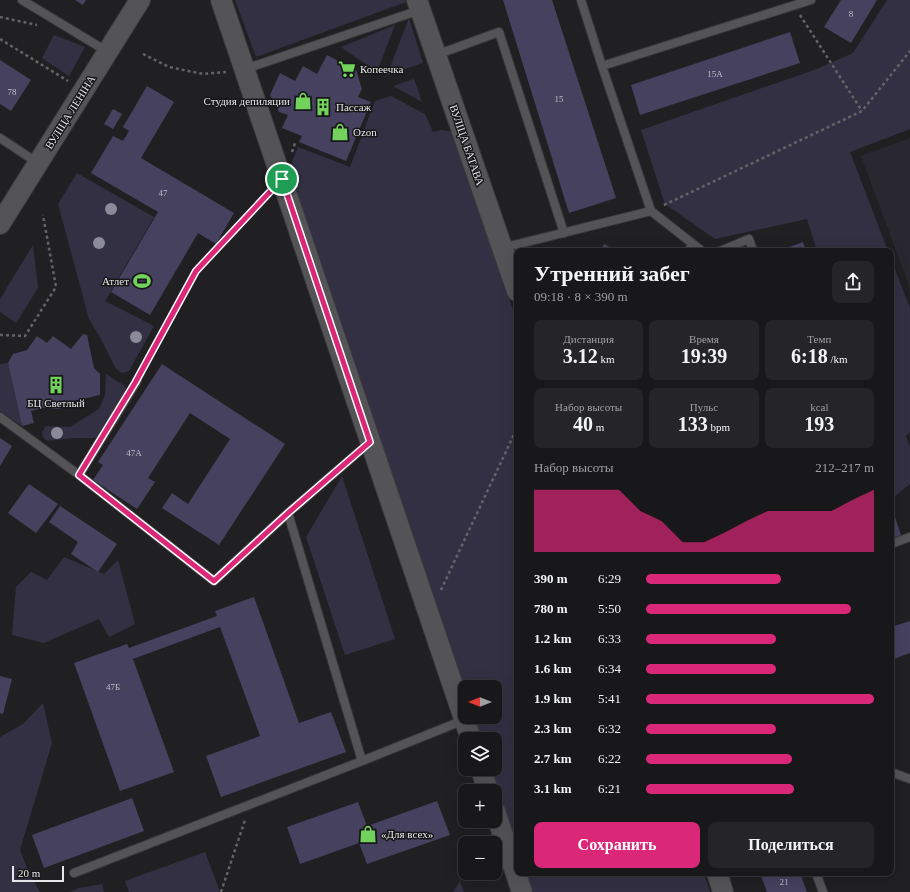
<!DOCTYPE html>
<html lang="ru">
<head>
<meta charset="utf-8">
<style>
  body { margin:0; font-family:Georgia,serif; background:#252527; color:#f1f3f6; height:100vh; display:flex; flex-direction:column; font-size:15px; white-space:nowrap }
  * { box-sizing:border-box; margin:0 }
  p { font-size:13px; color:#9fa0a2 }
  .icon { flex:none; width:22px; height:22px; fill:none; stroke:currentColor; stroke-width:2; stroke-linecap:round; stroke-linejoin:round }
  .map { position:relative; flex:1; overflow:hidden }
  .sheet { position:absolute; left:514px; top:248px; width:380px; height:628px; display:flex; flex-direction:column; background:#18181a; border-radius:8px; box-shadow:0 4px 16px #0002,0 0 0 1px #363739 }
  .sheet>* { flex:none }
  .needle { width:26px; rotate:270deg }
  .fabs { position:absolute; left:458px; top:680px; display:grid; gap:8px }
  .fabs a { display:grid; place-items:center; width:44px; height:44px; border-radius:8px; background:#18181a; box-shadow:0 4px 16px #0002,0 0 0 1px #363739; font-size:20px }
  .scale { position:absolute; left:12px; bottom:10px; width:52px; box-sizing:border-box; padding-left:4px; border:2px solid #e6e6e8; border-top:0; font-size:11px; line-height:14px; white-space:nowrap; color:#e6e6e8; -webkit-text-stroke:3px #171719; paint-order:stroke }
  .pin { position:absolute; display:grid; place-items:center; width:34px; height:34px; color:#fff; margin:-17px; border:2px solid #fff; border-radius:50%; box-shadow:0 1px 4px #0007 }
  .round { display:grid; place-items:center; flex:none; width:42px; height:42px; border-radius:8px; background:#252527 }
  .overview { display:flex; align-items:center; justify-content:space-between; height:68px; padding:0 20px }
  h1 { font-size:22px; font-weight:700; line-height:30px }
  .stats { display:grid; grid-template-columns:repeat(3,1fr); gap:6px; height:68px; padding:4px 20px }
  .stats div { display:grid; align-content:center; border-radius:8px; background:#252527; text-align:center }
  .stats b { font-size:20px; font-weight:700 }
  .stats small { font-size:11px; font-weight:400 }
  .stats p { font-size:11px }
  .chart { height:112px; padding:8px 20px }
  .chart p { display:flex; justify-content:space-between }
  .chart svg { width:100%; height:72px; margin-top:4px; fill:#db2777; opacity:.7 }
  .cta { display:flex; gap:8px; margin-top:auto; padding:8px 20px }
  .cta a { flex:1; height:46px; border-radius:8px; background:#db2777; color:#fff; font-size:16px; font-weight:700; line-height:46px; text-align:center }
  .cta a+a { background:#252527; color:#f1f3f6 }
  ul { padding:0 20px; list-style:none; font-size:13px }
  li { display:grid; grid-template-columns:64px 48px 1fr; align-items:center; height:30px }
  li i { height:10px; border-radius:5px; background:#db2777 }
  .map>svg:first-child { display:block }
</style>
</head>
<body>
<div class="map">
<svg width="910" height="892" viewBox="0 0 910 892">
  <rect width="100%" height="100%" fill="#202023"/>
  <path fill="#292831" d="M910 138V288L861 156Z"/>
  <path fill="#333044" d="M235 0H405L406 2 256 57Z
    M887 0H910V129L850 152 888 251H817L807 219 715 239 665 204 641 130 817 69 853 53Z
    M409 18 423 63 387 75Z
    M395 25 377 72 341 47Z
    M54 35 85 47 69 76 42 58Z
    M414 79 422 102 393 86Z
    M391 96 425 114 433 132 442 130 453 132 517 322V852L489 769H495V739H478L471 717H495V687H465V700L286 177 298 147 350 167 375 101Z
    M77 173 154 217 105 301 154 326 129 371 122 373 116 369 101 339 89 319 58 204Z
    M33 245 38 288 16 323 0 312V299Z
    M891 259 910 308V432L906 436 910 447V484L895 496 891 483Z
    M8 363 22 426 0 411V364Z
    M106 374 125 386 126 393 109 421 96 438H73L47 441 43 437 42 432 46 426 70 427 99 409 105 395Z
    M342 476 395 639 345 655 306 537Z
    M64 557 104 574 118 560 135 624 109 637 99 619 44 643 12 635 16 587 31 572 47 580Z
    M43 703 52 743 20 850 29 873 40 892H0V737L23 724Z
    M205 852 220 892H129L125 881Z
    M524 873H704L710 892H531Z
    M460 881 464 892H453Z
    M102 884 104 892H70L79 888Z"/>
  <path fill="#45415f" d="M75 0H86L83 5Z
    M503 0H552L616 198 569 213Z
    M841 0H877L851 43 824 27Z
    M790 32 800 63 640 115 631 85Z
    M327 55 356 70 362 89 358 97 371 102 346 161 299 142 302 136 282 128 288 115 279 112 270 95 280 73 295 81 303 66 317 74Z
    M0 60 31 80 11 111 0 104Z
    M147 86 174 102 141 158 234 213 216 244 198 233 150 315 111 292 158 212 91 173 113 136 123 141 129 131 123 127Z
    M113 109 122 114 113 129 104 124Z
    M803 242 806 251H779Z
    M604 244 617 251H600Z
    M83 334 87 335 94 368 100 374V395L69 402 65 407 59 409H53L47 407 31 411 34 423 22 426 8 363 13 354 27 350 37 336 47 343 53 336 71 349Z
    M162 364 285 444 219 545 162 508 172 493 188 504 230 439 190 413 148 478 155 482 137 509 93 480 103 465 98 462Z
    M0 438 12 446 0 466Z
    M29 484 58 504 36 533 8 513Z
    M891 505 901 535 891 539Z
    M60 506 117 544 98 572 71 554 78 542 49 522Z
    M254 597 299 723 331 712 346 752 221 797 206 756 260 736 220 627 133 659 174 772 120 791 74 663 127 644 129 648 217 616 215 611Z
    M910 621V653L891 660V627Z
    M0 676 12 679 3 714 0 713Z
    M132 798 144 831 44 868 32 835Z
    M437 801 450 835 367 864 359 843 300 864 287 827 358 802 367 826Z
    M760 873H800L807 892H767Z"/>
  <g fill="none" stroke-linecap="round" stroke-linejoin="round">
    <g stroke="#3a3a3c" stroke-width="10">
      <path id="service" d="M22 0 108 52
        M581 0 602 66
        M436 55 499 32 564 233
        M245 69 420 10
        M0 138 38 163
        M651 211 702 251
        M502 248 651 211 602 66 811 0
        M688 251 693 244
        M720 251 749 239 753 251
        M0 417 79 475 214 581 288 513 369 443
        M79 475 137 381
        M288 513 362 761
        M891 544 910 537
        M891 772 910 779
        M74 873 362 761 464 720
        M816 873 823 892"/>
    </g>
    <g stroke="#3a3a3c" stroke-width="22">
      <path id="tertiary" d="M221 0 471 739
        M417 0 517 291
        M0 224 140 0
        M481 769 488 791
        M495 811 522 892
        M717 873 723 892"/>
    </g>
    <path stroke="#646467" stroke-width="2.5" stroke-dasharray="3 3" stroke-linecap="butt" d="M800 15 862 111
      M0 17 37 25
      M0 39 68 81
      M143 54 169 67 203 74 226 72
      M292 152 295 143
      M664 205 862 111 910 51
      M0 335 25 336 56 287 43 215
      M142 371 196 271 268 194
      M441 590 517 428
      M221 892 245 820"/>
    <use href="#service" stroke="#545457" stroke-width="8"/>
    <use href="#tertiary" stroke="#545457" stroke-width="20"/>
  </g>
  <g fill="#8b8a98">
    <circle cx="111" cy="209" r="6"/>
    <circle cx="99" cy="243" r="6"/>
    <circle cx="136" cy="337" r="6"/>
    <circle cx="57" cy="433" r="6"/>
  </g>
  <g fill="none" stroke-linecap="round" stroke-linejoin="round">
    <g stroke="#fff" stroke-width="8">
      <path id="route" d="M282 179 370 442 288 513 214 581 79 475 135 383 196 271Z"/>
    </g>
    <use href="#route" stroke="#db2777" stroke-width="5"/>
  </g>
  <defs>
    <g id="supermarket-bare" transform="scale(1.38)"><path d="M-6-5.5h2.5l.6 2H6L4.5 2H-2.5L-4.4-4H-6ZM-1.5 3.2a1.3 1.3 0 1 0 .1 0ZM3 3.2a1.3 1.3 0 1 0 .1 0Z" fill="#73d25c" stroke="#171719" stroke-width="2.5" paint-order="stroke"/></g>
    <g id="shop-bare" transform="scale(1.38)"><path d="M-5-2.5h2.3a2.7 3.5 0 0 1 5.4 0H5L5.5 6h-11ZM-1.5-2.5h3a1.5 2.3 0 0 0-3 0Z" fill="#73d25c" stroke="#171719" stroke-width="2.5" paint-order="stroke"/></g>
    <g id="building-bare" transform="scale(1.38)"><path d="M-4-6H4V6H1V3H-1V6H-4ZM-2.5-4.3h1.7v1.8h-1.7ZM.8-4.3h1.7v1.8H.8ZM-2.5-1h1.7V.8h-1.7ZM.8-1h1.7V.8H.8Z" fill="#73d25c" stroke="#171719" stroke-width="2.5" paint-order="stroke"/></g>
    <g id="stadium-bare" transform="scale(1.38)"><path d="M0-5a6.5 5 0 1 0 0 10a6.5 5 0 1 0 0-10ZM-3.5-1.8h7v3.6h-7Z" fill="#73d25c" stroke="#171719" stroke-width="2.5" paint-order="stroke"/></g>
  </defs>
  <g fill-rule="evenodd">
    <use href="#supermarket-bare" x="347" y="69"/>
    <use href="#shop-bare" x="303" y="101"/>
    <use href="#building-bare" x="323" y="107"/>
    <use href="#shop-bare" x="340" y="132"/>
    <use href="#stadium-bare" x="142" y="281"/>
    <use href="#building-bare" x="56" y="385"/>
    <use href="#shop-bare" x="368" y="834"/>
  </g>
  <g text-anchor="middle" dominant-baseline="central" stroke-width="3" stroke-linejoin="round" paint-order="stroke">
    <g font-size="9" fill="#bebdc6">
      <text x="851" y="14">8</text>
      <text x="715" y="74">15А</text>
      <text x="12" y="92">78</text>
      <text x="559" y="99">15</text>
      <text x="163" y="193">47</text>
      <text x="134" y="453">47А</text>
      <text x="113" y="687">47Б</text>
      <text x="784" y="882">21</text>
    </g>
    <g font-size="11" fill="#e6e6e8" stroke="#171719" text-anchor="start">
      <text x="360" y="69">Копеечка</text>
      <text x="290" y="101" text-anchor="end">Студия депиляции</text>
      <text x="336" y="107">Пассаж</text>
      <text x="353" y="132">Ozon</text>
      <text x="129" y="281" text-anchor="end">Атлет</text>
      <text x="56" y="403" text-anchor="middle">БЦ Светлый</text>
      <text x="381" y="834">«Для всех»</text>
    </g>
    <g font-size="11" fill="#e6e6e8" stroke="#171719">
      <text transform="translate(70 112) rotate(-58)">ВУЛІЦА ЛЕНІНА</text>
      <text transform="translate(467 145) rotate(71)">ВУЛІЦА БАТАВА</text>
    </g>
  </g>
</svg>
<div class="fabs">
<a><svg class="needle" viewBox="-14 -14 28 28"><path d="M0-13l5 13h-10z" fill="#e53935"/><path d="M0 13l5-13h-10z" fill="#9fa0a2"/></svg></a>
<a><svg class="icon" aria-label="layers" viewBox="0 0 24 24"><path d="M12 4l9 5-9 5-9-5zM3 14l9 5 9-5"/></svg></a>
<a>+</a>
<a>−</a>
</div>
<div class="scale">20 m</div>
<div class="pin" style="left:282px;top:179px;background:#1e9e55"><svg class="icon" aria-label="arrive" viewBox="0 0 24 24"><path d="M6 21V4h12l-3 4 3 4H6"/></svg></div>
<section class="sheet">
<div class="overview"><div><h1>Утренний забег</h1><p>09:18 · 8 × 390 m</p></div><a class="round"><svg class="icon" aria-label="share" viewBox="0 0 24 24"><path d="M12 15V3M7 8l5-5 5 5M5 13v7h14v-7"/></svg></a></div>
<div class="stats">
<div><p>Дистанция</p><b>3.12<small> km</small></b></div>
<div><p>Время</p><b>19:39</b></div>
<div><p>Темп</p><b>6:18<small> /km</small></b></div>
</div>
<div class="stats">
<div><p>Набор высоты</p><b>40<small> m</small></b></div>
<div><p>Пульс</p><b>133<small> bpm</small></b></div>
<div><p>kcal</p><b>193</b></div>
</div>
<div class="chart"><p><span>Набор высоты</span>212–217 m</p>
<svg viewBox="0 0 160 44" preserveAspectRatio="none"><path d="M0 44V6L10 6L20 6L30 6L40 6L50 19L60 25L70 38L80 38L90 32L100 25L110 19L120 19L130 19L140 19L150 12L160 6V44z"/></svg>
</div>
<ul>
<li><b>390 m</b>6:29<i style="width:59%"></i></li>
<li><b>780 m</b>5:50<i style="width:90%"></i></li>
<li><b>1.2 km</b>6:33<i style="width:57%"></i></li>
<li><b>1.6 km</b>6:34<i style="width:57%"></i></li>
<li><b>1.9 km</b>5:41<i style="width:100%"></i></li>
<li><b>2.3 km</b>6:32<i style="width:57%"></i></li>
<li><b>2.7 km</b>6:22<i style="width:64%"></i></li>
<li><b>3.1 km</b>6:21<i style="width:65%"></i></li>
</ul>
<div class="cta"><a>Сохранить</a><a>Поделиться</a></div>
</section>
</div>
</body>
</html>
